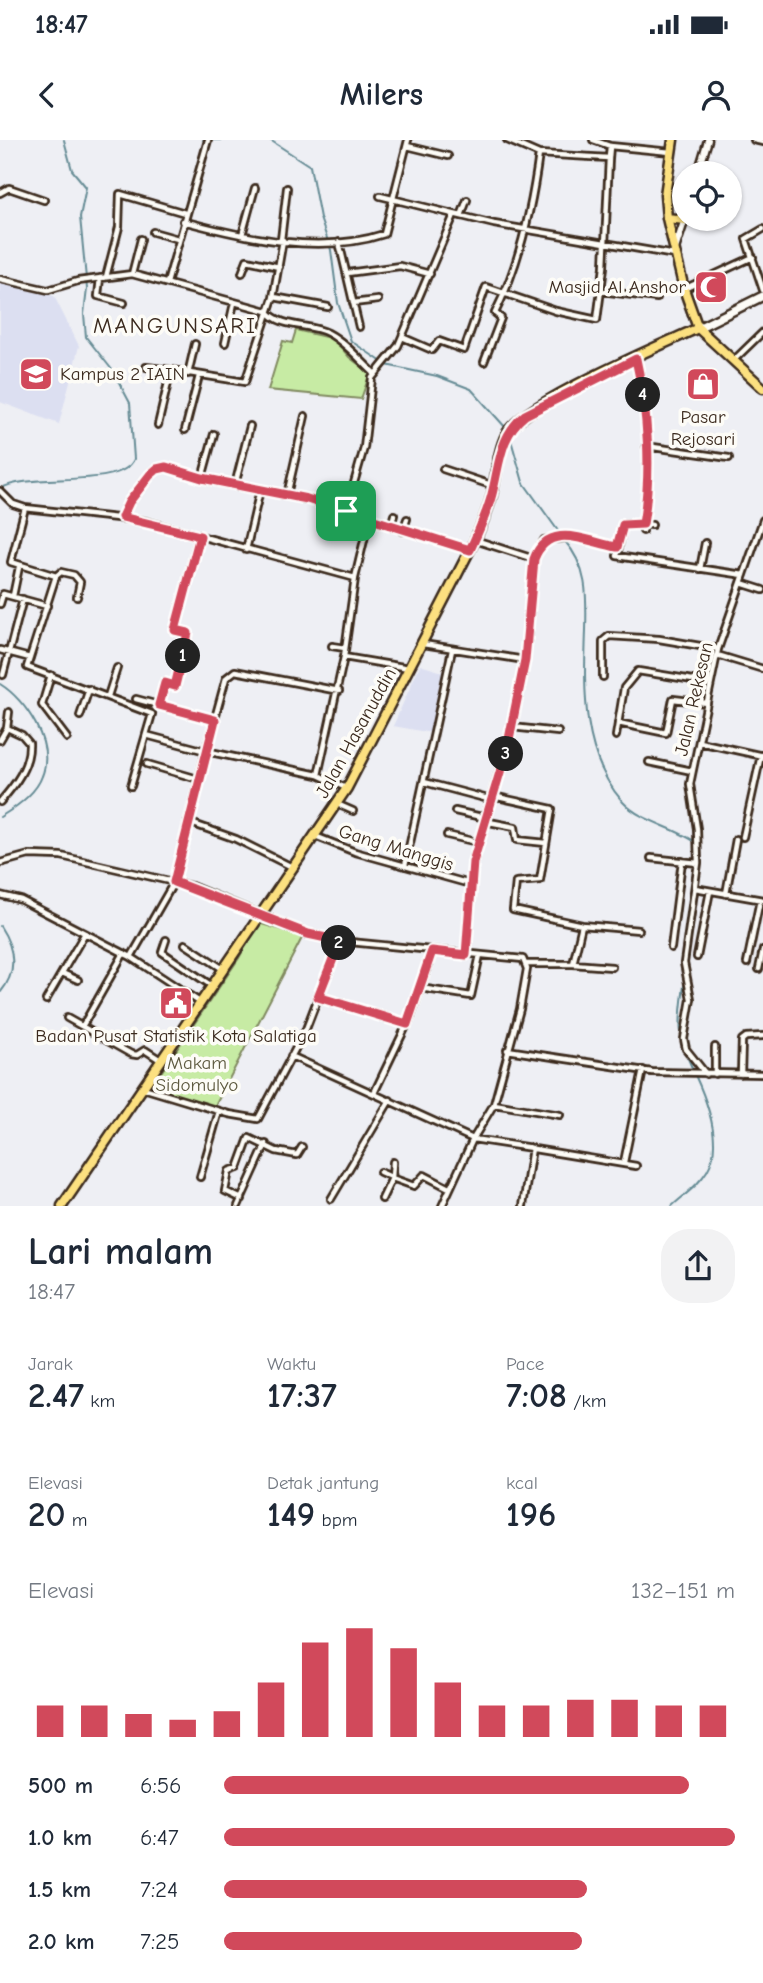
<!DOCTYPE html>
<html lang="id">
<head>
<meta charset="utf-8">
<style>
  body { margin:0; font-family:"Comic Neue",sans-serif; background:#f2f2f3; color:#1f2937; height:100vh; display:flex; flex-direction:column; font-size:26px; white-space:nowrap }
  * { box-sizing:border-box; margin:0 }
  p { font-size:23px; color:#747a83 }
  .icon { flex:none; width:38px; height:38px; fill:none; stroke:currentColor; stroke-width:2; stroke-linecap:round; stroke-linejoin:round }
  .map { position:relative; height:1066px; overflow:hidden }
  .panel { display:flex; flex-direction:column; background:#fff; flex:1 }
  .panel>* { flex:none }
  .fabs { position:absolute; left:672px; top:21px; display:grid; gap:14px }
  .fabs a { display:grid; place-items:center; width:70px; height:70px; border-radius:50%; background:#fff; box-shadow:0 2px 5px #0004; font-size:35px }
  .pin { position:absolute; display:grid; place-items:center; width:60px; height:60px; color:#fff; margin:-30px; border-radius:14px; box-shadow:0 4px 10px #0006 }
  .km { position:absolute; width:35px; height:35px; margin:-18px; border-radius:50%; background:#222; color:#fff; font-size:19px; line-height:35px; text-align:center }
  .round { display:grid; place-items:center; flex:none; width:74px; height:74px; border-radius:28px; background:#f2f2f3 }
  .overview { display:flex; align-items:center; justify-content:space-between; height:119px; padding:0 28px }
  h1 { font-size:38px; font-weight:600; line-height:52px }
  .metrics { display:grid; grid-template-columns:repeat(3,1fr); gap:10px; height:119px; padding:7px 28px }
  .metrics div { display:grid; align-content:center }
  .metrics b { font-size:35px; font-weight:600 }
  .metrics small { font-size:19px; font-weight:400 }
  .metrics p { font-size:19px }
  .chart { height:196px; padding:14px 28px }
  .chart p { display:flex; justify-content:space-between }
  .chart svg { width:100%; height:126px; margin-top:7px; stroke:#d1495b; stroke-width:6 }
  ul { padding:0 28px; list-style:none; font-size:23px }
  li { display:grid; grid-template-columns:112px 84px 1fr; align-items:center; height:52px }
  li i { height:18px; border-radius:9px; background:#d1495b }
  .status { display:flex; justify-content:space-between; align-items:center; height:49px; padding:0 35px; background:#fff; direction:ltr }
  .status svg { height:19px; fill:currentColor }
  header { display:flex; justify-content:space-between; align-items:center; height:91px; padding:0 28px; background:#fff; font-size:32px; font-weight:600 }
  .map>svg:first-child { display:block }
</style>
</head>
<body>
<div class="status"><b>18:47</b><svg viewBox="0 0 49 12"><path d="M0 12V9h3v3zM5 12V6h3v6zM10 12V3h3v9zM15 12V0h3v12zM26 1h20v11H26zM47 4h2v5h-2z"/></svg></div>
<header><svg class="icon" aria-label="back" viewBox="0 0 24 24"><path d="M15 5l-7 7 7 7"/></svg>Milers<svg class="icon" aria-label="person" viewBox="0 0 24 24"><circle cx="12" cy="8" r="4"/><path d="M4 21q1-7 8-7t8 7"/></svg></header>
<div class="map">
<svg width="763" height="1066" viewBox="0 0 763 1066">
  <rect width="100%" height="100%" fill="#eeeff4"/>
  <filter id="ink" filterUnits="userSpaceOnUse"><feTurbulence type="fractalNoise" baseFrequency=".0143" numOctaves="2"/><feDisplacementMap in="SourceGraphic" scale="14" xChannelSelector="R" yChannelSelector="G"/><feConvolveMatrix kernelMatrix="1 2 1 2 8 2 1 2 1" color-interpolation-filters="sRGB"/></filter>
  <g filter="url(#ink)">
    <path fill="#dcdff1" d="M0 142 54 156 79 206 59 284 0 262Z
      M420 525 446 533 432 593 393 586Z"/>
    <path fill="#c7eba4" stroke="#818a61" stroke-width="2" d="M296 190 334 199 349 217 370 233 361 259 268 250 283 201 292 203Z
      M258 783 303 796 213 970 149 950 239 818Z"/>
    <g fill="none" stroke-linecap="round" stroke-linejoin="round">
      <path stroke="#668c95" stroke-width="2" d="M203 0H263
        M270 0 310 26 320 78 331 110 338 163 351 201 382 222
        M386 225 437 236 471 249 506 288
        M509 293 523 342 561 395
        M0 349C27 331 122 350 134 319L130 263 113 231 86 197 84 174 87 149 80 77 86 47 72 30 64 0
        M564 400C588 427 587 455 586 490 584 548 581 615 623 662 642 683 678 687 701 706L700 721
        M0 544C26 560 55 604 42 636 36 654 15 668 0 677
        M698 746 699 730
        M0 786C15 809 18 832 0 853
        M687 825 697 751
        M685 838C680 878 675 892 693 930
        M672 1066C684 1055 698 1046 707 1031 724 1004 707 961 695 935"/>
      <g stroke="#3b2a1e" stroke-width="10">
        <path id="minor" d="M507 0 539 14 609 18 610 6
          M593 0 610 6 671 12
          M754 0 763 2
          M407 6 448 16
          M0 53 9 48 44 60
          M380 56 494 84 675 115
          M730 62 736 63
          M461 76 467 60
          M183 81C246 98 321 115 384 94L408 0
          M763 89 746 99 763 150
          M153 92 178 99
          M242 95 255 48
          M281 100 287 48
          M339 102 359 187
          M242 133 247 120 279 127
          M347 133 400 126 430 134
          M132 134 141 99
          M106 137 119 87 120 54 185 73
          M100 138 98 156 124 163
          M0 139 48 150 78 141 132 134 267 171C282 189 309 183 328 193 345 202 360 220 374 233
          M167 143 208 0
          M684 149 753 117
          M601 151 657 158
          M274 157 328 167
          M353 163 378 160
          M402 197 432 210 439 201 464 210 486 147 556 171 597 180 604 127 609 18
          M225 203 234 163
          M636 219C648 272 651 331 643 384L623 385 617 416 744 435
          M733 221 763 192
          M484 222 501 178 495 173C520 124 532 67 539 14
          M146 227 171 230
          M188 234 195 204
          M158 285 171 230 245 242 273 158 283 100
          M185 290 199 236
          M646 306 729 318
          M443 329 494 346
          M202 338 214 294
          M235 345 250 286
          M0 351 13 364 25 368 145 381 355 438
          M287 355 305 276
          M25 368 11 422 56 436 61 432 74 435 80 442 77 457
          M346 371 364 308 372 238 398 206 454 75
          M122 377 129 362 150 335 157 329 166 327 205 339 307 359 469 410
          M391 386 394 375
          M403 391 407 379
          M643 391V384L652 385
          M475 400 534 419
          M246 410 260 350
          M700 429 705 403
          M56 436 27 527 152 574 131 646
          M741 443 763 450
          M13 456 19 427
          M0 464 3 454 47 466
          M423 504 525 520
          M332 506 345 508
          M0 510 30 518
          M717 515 763 529
          M344 517 355 438 369 379
          M3 535 23 459
          M51 535 42 565 67 598
          M603 537V501L609 496 659 499 718 509
          M108 556 117 528
          M136 559 215 580
          M159 565 165 543 175 546 188 493 175 490 199 396
          M80 576 89 549
          M618 583 666 593 673 559 707 563
          M512 587 558 592
          M146 595 206 611 226 538 235 531 339 551
          M616 596 624 548 638 531 711 543
          M0 600 7 588 9 572
          M699 602 763 616
          M649 622 692 631
          M147 624 198 639
          M318 635 346 648
          M424 642 492 660
          M493 656 552 669 540 740 516 742 513 770 582 785
          M0 662C15 645 30 626 29 603L22 595 7 588
          M337 664 353 671
          M455 671 486 678
          M484 681 515 687 517 700 546 703
          M188 682 236 699 294 728
          M447 695 477 702
          M315 696 355 712 470 744
          M743 697 761 615
          M651 718 698 723
          M0 723 29 715 61 716 191 746 308 794 340 801 523 819 527 829 520 869 494 964 473 999 442 1066
          M405 726 452 510
          M695 748 763 760
          M726 754 736 699
          M0 755 21 760 131 817
          M166 800 162 812 212 846
          M185 804 223 829
          M671 808 682 721
          M466 815 473 722 512 587 525 520 534 419 544 400 574 397 617 407
          M697 817 710 751
          M747 823 760 760
          M527 824H573L582 785 639 790
          M573 824 612 827
          M759 829 763 810
          M62 833 78 840
          M420 848 471 856 480 815
          M318 857 407 884
          M46 860 85 793
          M201 863 131 817 174 742 206 611 318 635 344 517 409 528
          M67 878 131 914 137 915 145 910 162 921
          M83 885 124 813
          M507 910 652 932 763 934
          M291 916 473 999 532 1008 523 1066
          M706 934 686 909 684 899 691 859 684 823 698 723 697 689 690 644 718 509 763 380
          M715 934V907
          M741 934 742 900 746 897 763 896
          M143 948 229 974 258 979 306 889 340 801
          M374 953 411 876 432 812
          M494 964 560 975
          M534 1009 636 1026
          M393 1022 392 1038 414 1046 424 1035 449 1048
          M624 1022 643 930
          M380 1032 389 1036
          M200 1037 219 971
          M242 1059 225 1051 229 1031 238 1028 249 998 276 1011 297 1015 302 1007
          M331 1059 390 960
          M382 1059 392 1038
          M238 1066 266 1004"/>
      </g>
      <g stroke="#3b2a1e" stroke-width="11">
        <path id="tertiary" d="M698 33 708 0
          M675 109 685 79"/>
      </g>
      <g stroke="#3b2a1e" stroke-width="12">
        <path id="secondary" d="M698 188 763 156"/>
      </g>
      <g stroke="#3b2a1e" stroke-width="13">
        <path id="primary" d="M673 0 665 55 667 78 684 149 698 188 763 248
          M667 78 685 80
          M62 1066 347 648 475 400C482 383 490 367 493 350 497 331 498 310 507 293 525 262 660 206 698 188"/>
      </g>
      <use href="#minor" stroke="#fdfcf7" stroke-width="4.5"/>
      <use href="#tertiary" stroke="#fdfcf7" stroke-width="6"/>
      <use href="#secondary" stroke="#fdfcf7" stroke-width="7"/>
      <use href="#primary" stroke="#fce080" stroke-width="8"/>
    </g>
  </g>
  <g fill="none" stroke-linecap="round" stroke-linejoin="round" filter="url(#ink)">
    <g stroke="#fff" stroke-width="14">
      <path id="route" d="M636 219C648 272 652 331 643 384L623 385 617 407C587 402 549 380 534 419L525 520 507 609 473 722 466 815 432 811 407 884 318 857 340 801 308 794 174 742 215 580 159 565 165 543 175 546 188 493 175 490 200 396 122 377 129 362 150 335 157 329 166 327 202 338 307 359 470 410C478 392 487 374 492 354 500 324 499 296 525 275Z"/>
    </g>
    <use href="#route" stroke="#d1495b" stroke-width="9"/>
  </g>
  <defs>
    <g id="mosque-square" transform="scale(1.75)"><rect x="-9" y="-9" width="18" height="18" rx="4" fill="#d1495b" stroke="#fdfcf7"/><path d="M3.5-4.9A6 6 0 1 0 3.5 4.9A5 5 0 1 1 3.5-4.9Z" fill="#fff"/></g>
    <g id="university-square" transform="scale(1.75)"><rect x="-9" y="-9" width="18" height="18" rx="4" fill="#d1495b" stroke="#fdfcf7"/><path d="M0-5L7-2L0 1L-7-2ZM-4 1L0 2.5L4 1V4Q0 6-4 4Z" fill="#fff"/></g>
    <g id="shop-square" transform="scale(1.75)"><rect x="-9" y="-9" width="18" height="18" rx="4" fill="#d1495b" stroke="#fdfcf7"/><path d="M-5-2.5h2.3a2.7 3.5 0 0 1 5.4 0H5L5.5 6h-11ZM-1.5-2.5h3a1.5 2.3 0 0 0-3 0Z" fill="#fff"/></g>
    <g id="civic-square" transform="scale(1.75)"><rect x="-9" y="-9" width="18" height="18" rx="4" fill="#d1495b" stroke="#fdfcf7"/><path d="M-.6-6.5H3V-4.5H.6V-3L4-1V1h2V6H-6V1h2V-1L-.6-3ZM-1.2 2.5V6h2.4V2.5Z" fill="#fff"/></g>
  </defs>
  <g fill-rule="evenodd">
    <use href="#mosque-square" x="711" y="147"/>
    <use href="#university-square" x="36" y="234"/>
    <use href="#shop-square" x="703" y="244"/>
    <use href="#civic-square" x="176" y="863"/>
  </g>
  <g text-anchor="middle" dominant-baseline="central" stroke-width="7" stroke-linejoin="round" paint-order="stroke">
    <g font-size="19" fill="#3b2a1e" stroke="#fdfcf7">
      <text x="686" y="147" text-anchor="end">Masjid Al Anshor</text>
      <text x="60" y="234" text-anchor="start">Kampus 2 IAIN</text>
      <text x="703" y="277">Pasar<tspan x="703" dy="22">Rejosari</tspan></text>
      <text x="176" y="896">Badan Pusat Statistik Kota Salatiga</text>
    </g>
    <g font-size="19" fill="#3b2a1e" stroke="#fdfcf7">
      <text transform="translate(694 559) rotate(-77)">Jalan Rekesan</text>
      <text transform="translate(356 593) rotate(-61)">Jalan Hasanuddin</text>
      <text transform="translate(396 708) rotate(17)">Gang Manggis</text>
    </g>
    <g font-size="19" fill="#5e5a40" stroke="#fdfcf7">
      <text x="197" y="923">Makam<tspan x="197" dy="22">Sidomulyo</tspan></text>
    </g>
    <g font-size="23" letter-spacing="2" fill="#3b2a1e" stroke="#fdfcf7">
      <text x="175" y="185">MANGUNSARI</text>
    </g>
  </g>
</svg>
<div class="fabs">
<a><svg class="icon" aria-label="locate" viewBox="0 0 24 24"><circle cx="12" cy="12" r="6"/><path d="M12 2v4M12 18v4M2 12h4M18 12h4"/></svg></a>
</div>
<div class="pin" style="left:346px;top:371px;background:#1e9e55"><svg class="icon" aria-label="arrive" viewBox="0 0 24 24"><path d="M6 21V4h12l-3 4 3 4H6"/></svg></div>
<b class="km" style="left:183px;top:516px">1</b>
<b class="km" style="left:339px;top:803px">2</b>
<b class="km" style="left:506px;top:614px">3</b>
<b class="km" style="left:643px;top:255px">4</b>
</div>
<section class="panel">
<div class="overview"><div><h1>Lari malam</h1><p>18:47</p></div><a class="round"><svg class="icon" aria-label="share" viewBox="0 0 24 24"><path d="M12 15V3M7 8l5-5 5 5M5 13v7h14v-7"/></svg></a></div>
<div class="metrics">
<div><p>Jarak</p><b>2.47<small> km</small></b></div>
<div><p>Waktu</p><b>17:37</b></div>
<div><p>Pace</p><b>7:08<small> /km</small></b></div>
</div>
<div class="metrics">
<div><p>Elevasi</p><b>20<small> m</small></b></div>
<div><p>Detak jantung</p><b>149<small> bpm</small></b></div>
<div><p>kcal</p><b>196</b></div>
</div>
<div class="chart"><p><span>Elevasi</span>132–151 m</p>
<svg viewBox="0 0 160 44" preserveAspectRatio="none"><path d="M5 44V33M15 44V33M25 44V36M35 44V38M45 44V35M55 44V25M65 44V11M75 44V6M85 44V13M95 44V25M105 44V33M115 44V33M125 44V31M135 44V31M145 44V33M155 44V33"/></svg>
</div>
<ul>
<li><b>500 m</b>6:56<i style="width:91%"></i></li>
<li><b>1.0 km</b>6:47<i style="width:100%"></i></li>
<li><b>1.5 km</b>7:24<i style="width:71%"></i></li>
<li><b>2.0 km</b>7:25<i style="width:70%"></i></li>
</ul>
</section>
</body>
</html>
